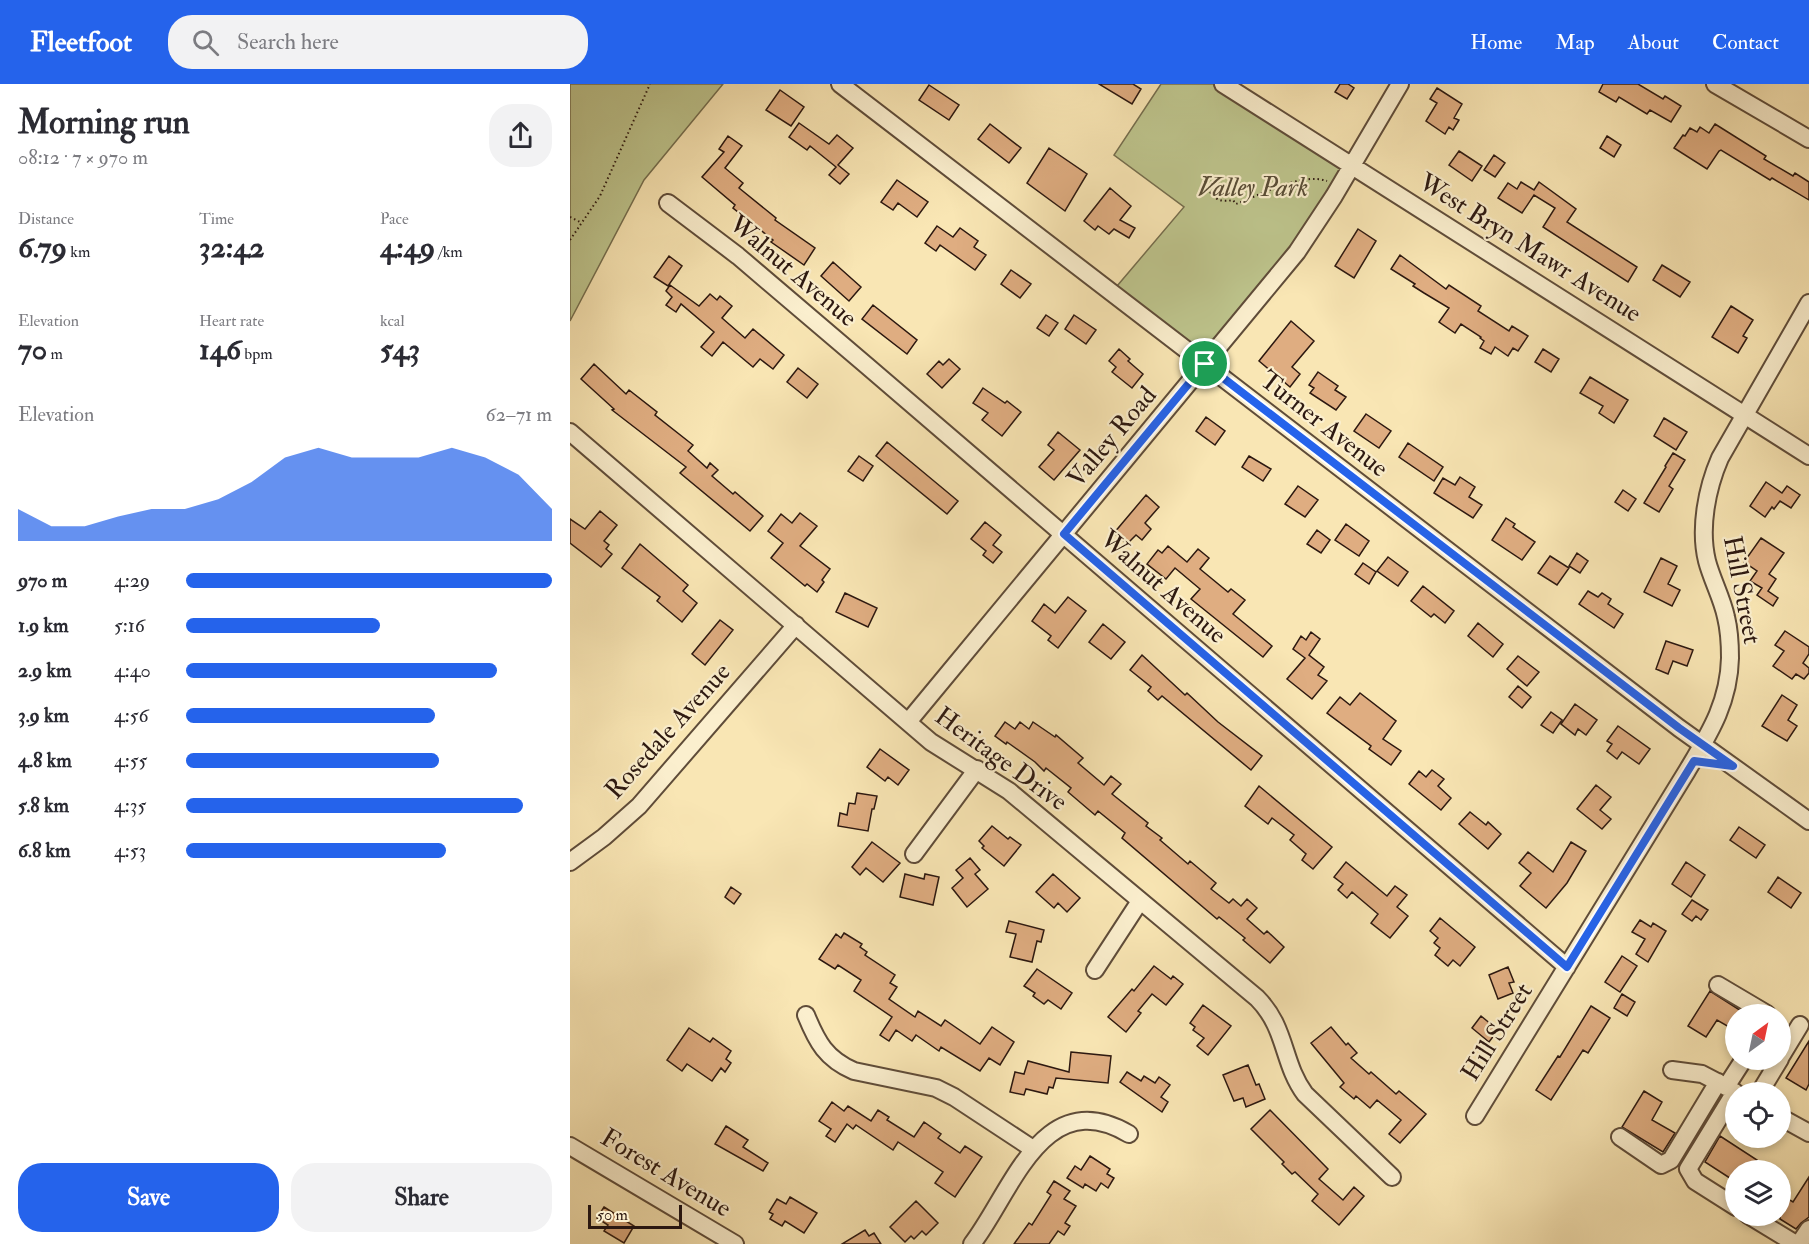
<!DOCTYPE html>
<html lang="en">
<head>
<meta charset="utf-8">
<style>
  body { margin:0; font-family:"IM FELL Double Pica",serif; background:#f2f2f3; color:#2b2b33; height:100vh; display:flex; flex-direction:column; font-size:22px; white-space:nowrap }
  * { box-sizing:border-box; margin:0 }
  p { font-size:20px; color:#7c7c81 }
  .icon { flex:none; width:33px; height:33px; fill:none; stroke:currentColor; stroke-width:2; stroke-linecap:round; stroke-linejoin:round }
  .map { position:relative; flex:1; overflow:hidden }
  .panel { display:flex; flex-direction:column; background:#fff; width:570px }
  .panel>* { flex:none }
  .needle { width:39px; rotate:33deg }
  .controls { position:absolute; left:1155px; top:920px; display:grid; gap:12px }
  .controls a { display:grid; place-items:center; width:66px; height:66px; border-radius:50%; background:#fff; box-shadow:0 3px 9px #0003; font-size:30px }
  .scale { position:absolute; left:18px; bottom:15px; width:94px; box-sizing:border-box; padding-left:6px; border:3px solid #2c1810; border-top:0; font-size:16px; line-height:21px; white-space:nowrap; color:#2c1810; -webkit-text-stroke:4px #fbefce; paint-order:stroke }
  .pin { position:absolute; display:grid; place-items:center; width:51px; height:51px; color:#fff; margin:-26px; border:3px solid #fff; border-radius:50%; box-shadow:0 2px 6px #0007 }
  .round { display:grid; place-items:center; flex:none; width:63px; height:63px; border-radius:24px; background:#f2f2f3 }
  .summary { display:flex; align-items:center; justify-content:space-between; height:102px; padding:0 18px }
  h1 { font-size:33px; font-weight:800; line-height:45px }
  .figures { display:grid; grid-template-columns:repeat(3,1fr); gap:9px; height:102px; padding:6px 18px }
  .figures div { display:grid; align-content:center }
  .figures b { font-size:30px; font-weight:800 }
  .figures small { font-size:16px; font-weight:400 }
  .figures p { font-size:16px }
  .chart { height:168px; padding:12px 18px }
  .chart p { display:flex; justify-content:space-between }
  .chart svg { width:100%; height:108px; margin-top:6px; fill:#2563eb; opacity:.7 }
  .primary-button { display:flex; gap:12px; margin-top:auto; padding:12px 18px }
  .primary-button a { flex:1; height:69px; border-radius:24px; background:#2563eb; color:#fff; font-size:24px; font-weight:800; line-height:69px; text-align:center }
  .primary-button a+a { background:#f2f2f3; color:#2b2b33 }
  ul { padding:0 18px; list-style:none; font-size:20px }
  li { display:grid; grid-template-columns:96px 72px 1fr; align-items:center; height:45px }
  li i { height:15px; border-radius:8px; background:#2563eb }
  header { display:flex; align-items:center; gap:36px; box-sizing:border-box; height:84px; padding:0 30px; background:#2563eb; color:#fff }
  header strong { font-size:28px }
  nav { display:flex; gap:33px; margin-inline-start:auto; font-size:21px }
  .search { width:420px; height:54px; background:#f2f2f3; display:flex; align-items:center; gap:15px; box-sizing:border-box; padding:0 21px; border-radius:24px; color:#7c7c81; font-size:22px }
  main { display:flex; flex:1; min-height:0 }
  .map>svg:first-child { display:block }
</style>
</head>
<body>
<header>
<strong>Fleetfoot</strong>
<div class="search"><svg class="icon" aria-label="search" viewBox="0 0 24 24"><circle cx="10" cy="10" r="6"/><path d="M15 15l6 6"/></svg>Search here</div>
<nav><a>Home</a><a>Map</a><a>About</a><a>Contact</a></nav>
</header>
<main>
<section class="panel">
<div class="summary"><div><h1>Morning run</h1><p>08:12 · 7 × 970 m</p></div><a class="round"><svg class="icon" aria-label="share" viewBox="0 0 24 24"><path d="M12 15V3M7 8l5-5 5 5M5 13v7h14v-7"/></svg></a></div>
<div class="figures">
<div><p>Distance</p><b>6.79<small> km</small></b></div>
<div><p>Time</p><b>32:42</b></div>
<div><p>Pace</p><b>4:49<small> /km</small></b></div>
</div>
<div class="figures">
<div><p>Elevation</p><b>70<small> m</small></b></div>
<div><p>Heart rate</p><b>146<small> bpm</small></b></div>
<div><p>kcal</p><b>543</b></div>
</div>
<div class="chart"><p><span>Elevation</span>62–71 m</p>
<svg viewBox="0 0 160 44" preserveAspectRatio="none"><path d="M0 44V31L10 38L20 38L30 34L40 31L50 31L60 27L70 20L80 10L90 6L100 10L110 10L120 10L130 6L140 10L150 17L160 31V44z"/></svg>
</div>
<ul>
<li><b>970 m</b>4:29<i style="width:100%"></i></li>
<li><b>1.9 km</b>5:16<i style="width:53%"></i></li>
<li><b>2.9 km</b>4:40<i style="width:85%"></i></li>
<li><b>3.9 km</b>4:56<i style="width:68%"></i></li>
<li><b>4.8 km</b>4:55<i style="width:69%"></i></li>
<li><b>5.8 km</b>4:35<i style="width:92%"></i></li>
<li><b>6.8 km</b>4:53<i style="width:71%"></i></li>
</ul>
<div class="primary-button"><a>Save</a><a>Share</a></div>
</section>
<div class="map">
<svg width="1239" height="1160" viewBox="0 0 1239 1160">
  <rect width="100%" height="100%" fill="#f9e6b4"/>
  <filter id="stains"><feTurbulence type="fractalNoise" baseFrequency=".00333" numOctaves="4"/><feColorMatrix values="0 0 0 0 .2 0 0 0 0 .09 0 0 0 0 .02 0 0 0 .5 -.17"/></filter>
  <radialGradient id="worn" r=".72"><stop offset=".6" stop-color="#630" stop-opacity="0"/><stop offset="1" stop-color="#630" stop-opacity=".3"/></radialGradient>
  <path fill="#bec58d" stroke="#756e4e" stroke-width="1.5" d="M0 0H153L74 96 0 237Z
    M591 0H653L782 82 635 280 542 208 614 123 544 71Z"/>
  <path fill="#dfad81" stroke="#2c1810" stroke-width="1.5" d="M529 0H563L571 5 562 20Z
    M770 0H778L784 4 777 15 765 8Z
    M1033 0H1068L1093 15 1095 12 1111 22 1101 38 1080 26 1077 30 1049 13 1046 18 1029 8Z
    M359 1 389 21 379 36 349 16Z
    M867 4 892 20 884 34 889 36 883 46 879 43 875 50 856 37 867 19 860 15Z
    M210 6 234 23 221 42 196 26Z
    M229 39 259 60 267 51 283 64 268 81 279 90 270 100 259 91 266 83 240 62 237 66 219 53Z
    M420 40 451 64 439 79 408 55Z
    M1145 40 1196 72 1194 75 1223 92 1225 89 1239 98V116L1202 94 1200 96 1151 66 1149 67 1137 85 1104 64 1113 51 1115 52 1120 44 1127 48 1130 43 1139 49Z
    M158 52 172 62 155 84 173 99 169 104 206 134 205 136 245 164 234 181 201 158 203 156 163 124 165 121 132 93 154 68 149 65Z
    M1037 52 1051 61 1044 73 1030 64Z
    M479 64 517 90 495 127 457 99Z
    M889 67 912 82 902 97 879 81Z
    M924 71 935 79 925 93 914 86Z
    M327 96 358 118 347 133 328 119 323 126 311 118Z
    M951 98 964 106 969 98 1006 125 997 138 1067 183 1058 198 973 143 985 124 964 111 952 129 928 114 938 99 947 105Z
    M540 104 561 122 550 136 565 144 559 154 544 145 539 150 528 142 525 146 514 137Z
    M367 142 383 153 390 144 408 157 404 163 416 171 405 186 370 161 366 167 355 159Z
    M788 145 806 157 784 194 765 182Z
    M830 171 876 205 879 201 911 222 908 227 939 247 942 242 958 252 948 267 943 264 938 272 925 263 921 270 910 264 914 257 910 254 911 253 891 240 885 249 869 238 879 224 854 209 843 202 845 200 821 185Z
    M99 172 112 182 98 202 84 193Z
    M263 178 291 203 279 217 251 192Z
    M1092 181 1120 198 1110 213 1083 196Z
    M441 186 461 200 450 214 431 200Z
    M100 201 129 222 140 210 147 216 150 212 162 222 152 234 175 254 183 245 214 271 203 285 190 275 183 283 153 258 142 272 131 263 144 248 111 220 106 228 96 221 102 213 96 207Z
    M303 221 347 256 337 270 292 235Z
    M1161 222 1183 236 1173 252 1177 254 1168 269 1142 253Z
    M476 231 488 239 479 252 467 244Z
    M504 231 526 246 516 260 495 245Z
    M721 237 744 257 722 283 730 290 720 303 689 277Z
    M549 265 560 275 558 277 573 290 562 304 542 288 546 283 539 277Z
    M973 265 989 275 981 288 965 278Z
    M379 275 390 285 372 304 357 290 369 277 373 281Z
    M24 280 56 310 59 306 87 328 85 331 123 361 118 367 137 384 140 379 148 386 142 392 163 410 165 408 193 432 180 447 110 389 116 383 42 326 44 325 11 295Z
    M228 284 248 300 237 314 217 298Z
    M748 288 768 302 765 306 776 313 766 326 740 309 744 304 739 301Z
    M1020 293 1058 316 1044 339 1029 329 1033 322 1010 309Z
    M413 304 435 319 437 317 451 328 432 352 412 336 418 329 403 319Z
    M796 330 821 347 809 364 784 347Z
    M636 333 655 347 645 361 626 347Z
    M1094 334 1117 348 1106 366 1084 352Z
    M488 348 510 366 484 396 469 383 484 366 478 361Z
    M317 358 388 417 377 430 306 372Z
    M838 359 873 383 864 397 829 373Z
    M1103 369 1115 376 1099 402 1103 405 1089 428 1074 419 1096 383 1095 382Z
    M289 372 303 382 293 397 278 387Z
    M679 372 701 385 693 397 672 383Z
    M890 393 905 403 899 413 912 421 903 434 864 409 873 394 885 401Z
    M1196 398 1212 409 1217 402 1230 411 1221 424 1210 417 1204 425 1202 423 1195 433 1180 422Z
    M728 402 748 416 735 433 715 420Z
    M1053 406 1066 415 1058 427 1045 418Z
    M576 411 589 423 575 439 581 445 572 456 566 451 557 460 544 449Z
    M30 427 47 441 34 457 39 461 36 465 42 470 31 483 0 459V435L15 445Z
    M230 429 247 442 230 462 260 485 252 496 254 498 247 508 237 500 235 502 201 474 213 459 198 447 211 430 222 439Z
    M936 434 945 440 943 443 965 458 952 476 922 456Z
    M415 438 431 451 423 461 432 468 423 479 413 471 416 467 401 455Z
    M776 440 799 457 789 472 765 456Z
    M747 446 760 456 751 469 737 460Z
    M1191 454 1214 469 1199 490 1206 495 1198 507 1208 514 1203 522 1187 511 1192 504 1180 497 1187 487 1174 478Z
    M70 460 118 501 113 507 127 519 112 538 87 517 90 513 52 484Z
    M598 462 617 478 628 465 639 474 630 485 658 508 661 505 675 516 663 530 702 562 693 573 621 515 630 505 605 484 596 495 577 480 588 466 592 469Z
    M1007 469 1018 477 1010 489 999 482Z
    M980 472 999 484 987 501 968 489Z
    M818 473 838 488 828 502 807 487Z
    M1091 474 1107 482 1098 500 1110 506 1102 522 1074 508Z
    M793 479 806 488 799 500 785 490Z
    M853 502 884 527 875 539 864 530 861 533 841 517Z
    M1018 507 1028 513 1032 509 1041 515 1038 520 1053 530 1044 544 1009 520Z
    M275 509 307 524 298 543 266 528Z
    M498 513 516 527 488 564 478 556 481 552 462 537 474 520 485 529Z
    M150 536 163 546 135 581 122 570Z
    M908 539 933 560 923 573 898 552Z
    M533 540 555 558 541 575 519 558Z
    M1215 547 1239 563V570L1233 579 1239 584V589L1234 595 1226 590 1222 595 1203 582 1214 567 1205 561Z
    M741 548 750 555 739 571 754 583 748 591 757 597 742 615 717 595 735 574 723 565 731 552 736 556Z
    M1096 557 1123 566 1117 582 1103 577 1098 590 1086 585Z
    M572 571 615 611 617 609 648 638 692 672 681 686 592 612 588 616 578 607 581 603 560 586Z
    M948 572 969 588 957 602 937 585Z
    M948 602 961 613 952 624 939 613Z
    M790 609 826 637 813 655 831 667 821 681 799 665 801 662 757 629 770 613 780 621Z
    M1212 611 1227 621 1218 636 1227 642 1217 657 1192 642Z
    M1005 620 1027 636 1016 651 1008 645 1005 651 991 640Z
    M981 628 992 636 983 649 971 641Z
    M435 638 445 645 450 638 459 645 463 638 485 653 486 651 513 674 508 679 534 701 541 692 551 700 542 710 578 739 576 742 592 754 590 756 618 780 620 777 646 799 641 805 659 819 663 815 671 822 677 815 687 824 677 835 694 850 697 847 714 863 700 879 673 856 675 854 649 833 647 835 552 754 555 749 528 727 525 731 498 708 501 704 476 684 474 687 465 678 437 658 436 660 425 652Z
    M1048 642 1080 665 1069 680 1052 668 1047 675 1037 667 1042 660 1037 657Z
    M310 665 339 686 328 701 318 693 315 697 297 683Z
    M862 686 874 695 868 702 881 714 871 726 839 700 849 687 856 693Z
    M1026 701 1041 713 1030 726 1041 735 1032 745 1007 725Z
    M689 702 762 763 743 785 732 776 736 770 720 756 724 751 702 734 698 740 675 722Z
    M287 709 307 712 304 725H302L298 747 268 742 270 729 277 731 279 719 285 720Z
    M900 728 916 741 918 738 931 750 918 765 889 740Z
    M422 742 438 755 440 753 451 761 434 782 412 764 414 762 409 757Z
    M1169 743 1195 761 1186 774 1160 756Z
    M302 758 330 779 313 798 296 784 290 791 282 783Z
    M1001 758 1016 767 997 799 976 824 950 802 961 789 949 779 958 768 983 788Z
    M400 774 410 786 405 790 418 805 397 823 382 804 393 794 386 786Z
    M776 778 817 812 825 802 837 811 827 823 838 832 820 854 801 839 808 830 782 808 777 814 768 806 773 800 764 793Z
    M1116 778 1135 791 1121 813 1102 800Z
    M335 790 354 795 355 790 369 793 363 821 330 813Z
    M483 790 510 814 497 828 488 819 484 824 466 808Z
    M1208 793 1231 809 1221 824 1198 808Z
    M161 803 171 810 164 820 155 813Z
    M1122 816 1138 826 1131 836 1126 832 1122 837 1112 830Z
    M870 834 905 863 890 882 883 876 878 882 865 871 870 864 864 859 868 854 860 847Z
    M1070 836 1081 843 1083 839 1096 847 1078 878 1066 870 1075 855 1062 848Z
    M439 837 474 846 471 858 467 857 462 878 440 873 446 850 436 848Z
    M274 849 292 860 290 863 297 868 295 871 325 891 320 899 327 903 319 915 345 933 348 927 371 942 375 936 410 960 422 943 444 958 430 981 419 974 410 987 371 963 369 967 346 951 342 957 326 946 319 957 310 951 322 933 284 907 291 896 268 881 265 885 249 875 266 850 271 854Z
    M1052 872 1067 882 1050 908 1035 898Z
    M584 882 601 895 603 892 613 900 596 921 582 910 568 927 571 929 556 948 538 933 562 905 564 907Z
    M938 883 944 898 939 899 943 909 928 915 919 891Z
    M467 885 502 909 491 925 478 916 474 920 463 912 465 909 454 902Z
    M1140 907 1176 930H1166V947L1147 936 1136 953 1118 942Z
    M1052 910 1065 918 1057 932 1044 924Z
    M633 921 661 942 638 971 627 962 634 954 623 946 625 943 620 939Z
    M1021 922 1040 934 1018 969 1013 966 981 1016 966 1006 988 972 990 973Z
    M911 932 928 946 919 958 902 944Z
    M761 943 776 961 778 959 787 969 781 974 799 990 801 988 826 1010 829 1007 856 1030 830 1059 819 1050 831 1036 807 1016 800 1024 786 1012 784 1015 770 1003 774 999 741 959Z
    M119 944 140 958 143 954 161 967 156 975 161 979 155 988 151 984 142 997 117 980 112 987 97 976Z
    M1239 957V1000L1236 1006 1216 994Z
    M501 968 541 972 538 999 486 994 483 1004 479 1003 477 1010 456 1005 454 1011 440 1008 445 988 454 990 458 977 499 988Z
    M678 981 686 1001 689 1000 695 1015 676 1023 673 1014 664 1017 653 991Z
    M557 988 571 997 574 992 585 999 589 993 600 1001 591 1013 598 1018 592 1028 550 998Z
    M1074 1007 1092 1018 1082 1036 1105 1049 1093 1068 1052 1043Z
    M262 1018 274 1027 278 1022 301 1037 308 1026 319 1033 317 1036 344 1053 354 1038 371 1050 368 1054 390 1069 395 1062 412 1073 385 1113 365 1099 373 1088 328 1058 323 1066 286 1041 283 1045 277 1040 265 1058 256 1052 261 1045 249 1037Z
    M700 1026 758 1085 749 1095 773 1116 784 1103 794 1112 769 1141 742 1117 748 1110 725 1088 722 1090 712 1080 714 1078 681 1045Z
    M156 1042 178 1056 173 1063 198 1079 193 1087 145 1060Z
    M1150 1052 1187 1076 1181 1086H1166V1098L1135 1078Z
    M520 1072 540 1085 537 1090 544 1094 538 1104 531 1099 526 1107 515 1100 513 1104 497 1094 505 1082 511 1086Z
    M1239 1093V1133L1231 1139 1226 1145 1210 1135V1110L1223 1118Z
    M484 1097 500 1107 494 1115 506 1122 495 1139 500 1142 494 1151 488 1147 479 1160H444L459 1139 462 1141 481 1111 477 1108Z
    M220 1113 247 1129 234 1149 215 1137 212 1142 200 1135 203 1130 199 1128 207 1115 216 1120Z
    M346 1117 368 1139 356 1151 352 1147 344 1155 341 1152 335 1158 320 1143Z
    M34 1123 64 1142 54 1159 34 1147 38 1141 27 1134Z
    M295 1146 299 1152 304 1149 311 1160H272Z"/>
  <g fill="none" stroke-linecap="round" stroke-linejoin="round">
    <g stroke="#5f4c39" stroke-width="20">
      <path id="minor" d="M270 0 1109 644 1239 737
        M653 0 1239 372
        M1145 0 1239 55
        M98 119 168 172 296 281 997 883
        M0 348 361 658 439 707 687 914C717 944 712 979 735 1010L822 1093
        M338 638 727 168 764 112 830 0
        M344 770 407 685
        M0 778 34 753 69 722 226 541
        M525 886 570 817
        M1148 901 1197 930
        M236 931C247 958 256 975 284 987L366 1004 384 1013 463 1065
        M1210 974 1230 941
        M1102 986 1132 990 1157 1003
        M1156 1003 1174 975
        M1165 1008 1118 1085 1125 1097 1166 1123
        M1190 1008 1210 975
        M905 1032 1117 687C1139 650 1159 619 1160 574 1160 561 1159 545 1156 533 1152 514 1142 496 1137 477 1129 444 1137 404 1150 374L1239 219
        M1210 1033 1239 1049
        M1050 1053 1091 1081 1101 1076 1148 998
        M0 1062 165 1160
        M1178 1131 1226 1160
        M402 1160C442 1108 473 999 559 1050
        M1229 1160 1239 1145"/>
    </g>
    <path stroke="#2c1810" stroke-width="2" stroke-dasharray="1.5 3" stroke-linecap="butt" d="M640 108C646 117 653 118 663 116L666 120C690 111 732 88 757 97
      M0 133 12 139
      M0 156 30 112 80 0"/>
    <use href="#minor" stroke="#fbefce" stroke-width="16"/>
  </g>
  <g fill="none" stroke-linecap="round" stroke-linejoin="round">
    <g stroke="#fff" stroke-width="12">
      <path id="route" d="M635 280 1109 644 1163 682 1124 677 997 883 494 450Z"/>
    </g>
    <use href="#route" stroke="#2563eb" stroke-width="8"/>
  </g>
  <g text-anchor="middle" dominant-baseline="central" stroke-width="4.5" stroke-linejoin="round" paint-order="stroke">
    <g font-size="26" font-style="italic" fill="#584c36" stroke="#fbefce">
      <text x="683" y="104">Valley Park</text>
    </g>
    <g font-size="26" fill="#2c1810" stroke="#fbefce">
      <text transform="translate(960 164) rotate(32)">West Bryn Mawr Avenue</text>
      <text transform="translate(223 187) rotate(40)">Walnut Avenue</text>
      <text transform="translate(754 340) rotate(38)">Turner Avenue</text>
      <text transform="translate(542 353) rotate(-50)">Valley Road</text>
      <text transform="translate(593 503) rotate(41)">Walnut Avenue</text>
      <text transform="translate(1172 506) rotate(79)">Hill Street</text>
      <text transform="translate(98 647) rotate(-48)">Rosedale Avenue</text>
      <text transform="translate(431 675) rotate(36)">Heritage Drive</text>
      <text transform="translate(927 948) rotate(-58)">Hill Street</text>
      <text transform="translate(96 1089) rotate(31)">Forest Avenue</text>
    </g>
  </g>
  <rect width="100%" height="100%" filter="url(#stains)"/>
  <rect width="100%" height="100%" fill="url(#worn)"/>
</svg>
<div class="controls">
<a><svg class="needle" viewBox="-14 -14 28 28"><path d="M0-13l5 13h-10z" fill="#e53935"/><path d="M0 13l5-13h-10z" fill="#7c7c81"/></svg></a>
<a><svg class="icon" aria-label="locate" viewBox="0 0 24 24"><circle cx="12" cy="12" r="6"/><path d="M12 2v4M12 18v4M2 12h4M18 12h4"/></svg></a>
<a><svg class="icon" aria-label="layers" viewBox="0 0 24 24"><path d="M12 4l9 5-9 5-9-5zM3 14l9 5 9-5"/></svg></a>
</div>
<div class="scale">50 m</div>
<div class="pin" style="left:635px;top:280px;background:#1e9e55"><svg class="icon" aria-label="arrive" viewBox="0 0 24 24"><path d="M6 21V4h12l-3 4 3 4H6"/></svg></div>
</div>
</main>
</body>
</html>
